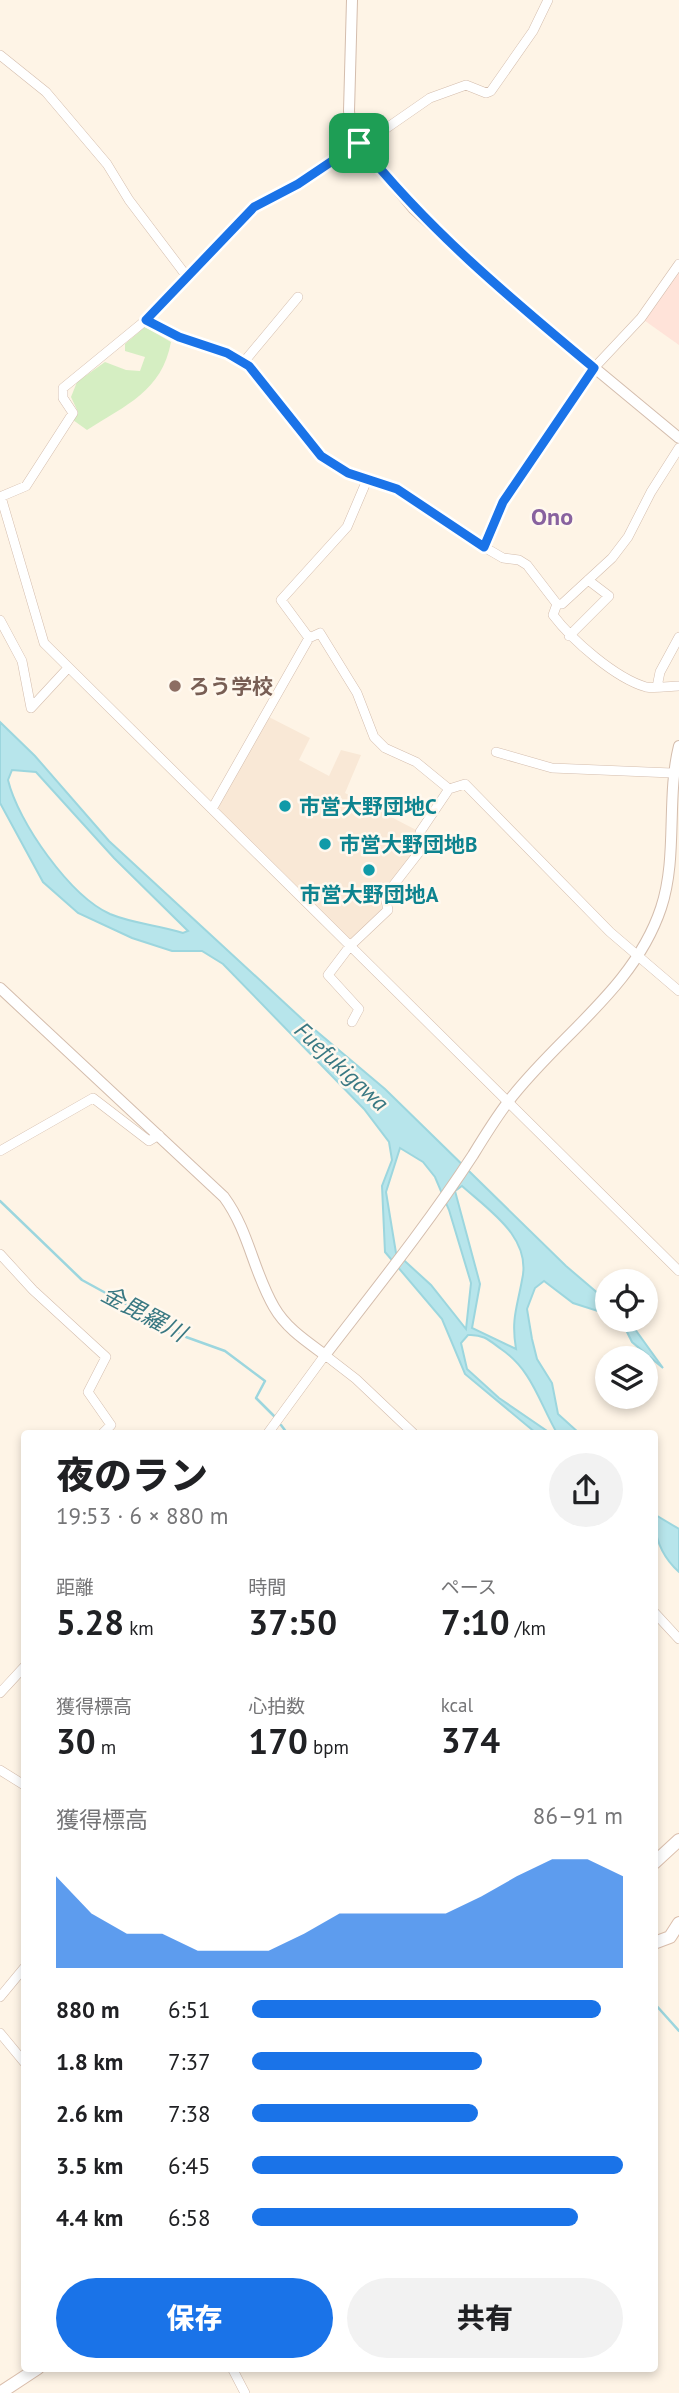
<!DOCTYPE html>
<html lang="ja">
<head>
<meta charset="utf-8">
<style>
  body { margin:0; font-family:"PT Sans","Noto Sans JP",sans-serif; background:#f2f2f2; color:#202124; height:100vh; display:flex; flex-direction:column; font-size:26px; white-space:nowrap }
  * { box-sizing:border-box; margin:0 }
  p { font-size:23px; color:#757577 }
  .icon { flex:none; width:38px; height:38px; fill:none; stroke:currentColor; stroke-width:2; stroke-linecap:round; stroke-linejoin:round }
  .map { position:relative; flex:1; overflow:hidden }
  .drawer { position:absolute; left:21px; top:1430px; width:637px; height:942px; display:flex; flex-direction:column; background:#fff; border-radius:7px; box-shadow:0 4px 10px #0003 }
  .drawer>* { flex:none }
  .fabs { position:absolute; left:595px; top:1269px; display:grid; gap:14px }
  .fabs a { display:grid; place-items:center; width:63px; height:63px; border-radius:50%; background:#fff; box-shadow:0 4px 10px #0003; font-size:35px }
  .pin { position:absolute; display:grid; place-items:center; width:60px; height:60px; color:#fff; margin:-30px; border-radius:14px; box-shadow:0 4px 10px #0006 }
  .round { display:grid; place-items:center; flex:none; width:74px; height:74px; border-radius:37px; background:#f2f2f2 }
  .summary { display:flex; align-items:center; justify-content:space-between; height:119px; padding:0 35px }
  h1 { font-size:38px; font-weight:800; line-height:52px }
  .stats { display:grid; grid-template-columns:repeat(3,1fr); gap:10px; height:119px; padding:7px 35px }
  .stats div { display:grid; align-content:center }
  .stats b { font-size:35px; font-weight:800 }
  .stats small { font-size:19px; font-weight:400 }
  .stats p { font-size:19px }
  .chart { height:196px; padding:14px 35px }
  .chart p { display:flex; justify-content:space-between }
  .chart svg { width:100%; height:126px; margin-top:7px; fill:#1a73e8; opacity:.7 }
  .primary-button { display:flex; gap:14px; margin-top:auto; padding:14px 35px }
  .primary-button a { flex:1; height:80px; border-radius:42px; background:#1a73e8; color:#fff; font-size:28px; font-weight:800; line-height:80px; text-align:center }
  .primary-button a+a { background:#f2f2f2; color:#202124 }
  ul { padding:0 35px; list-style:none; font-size:23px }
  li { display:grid; grid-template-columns:112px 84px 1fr; align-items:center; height:52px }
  li i { height:18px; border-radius:9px; background:#1a73e8 }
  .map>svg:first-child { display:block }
</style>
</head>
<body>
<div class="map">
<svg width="679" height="2393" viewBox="0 0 679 2393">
  <rect width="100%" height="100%" fill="#fef4e6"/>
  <path fill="#f9e8d6" d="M265 715 310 738 299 760 329 776 341 750 361 755 345 793 420 832V851L386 896 388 910 350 946 212 809Z"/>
  <path fill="#ffe3d9" d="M679 264V345L641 318Z"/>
  <path fill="#d5eec2" d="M145 327 171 342C162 391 126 405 87 430L73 420 78 412 71 397 77 382 105 362 126 370 140 371 145 357 125 351V344Z"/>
  <path fill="#b7e5eb" stroke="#9cd6de" stroke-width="2" fill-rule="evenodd" d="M0 722 35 756 109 841 302 1019 385 1089 566 1266 607 1301V1314L573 1303 544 1281 535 1288 527 1309 532 1339 537 1359 552 1383 558 1414 579 1433H557C539 1402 532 1370 501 1349 489 1340 483 1334 468 1335L461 1343 467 1369 499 1398 550 1433H536L465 1374 442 1319 385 1252 382 1186 392 1160 389 1142 364 1109 223 964 202 951H172L132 938 78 913 43 882 0 803ZM12 770 36 772 114 858 188 931 183 933C159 925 134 924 110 914 70 896 18 822 8 780ZM400 1148 423 1162 435 1177 449 1210 471 1283 466 1329 431 1285 396 1253 386 1192ZM462 1186C490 1211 532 1238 522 1280 517 1308 511 1319 516 1349L472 1328 480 1284 455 1191Z
    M621 1320 629 1321 663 1368 632 1342Z
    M654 1514 679 1529V1572C661 1556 654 1537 654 1514Z"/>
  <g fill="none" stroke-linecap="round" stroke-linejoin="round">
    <path stroke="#9cd6de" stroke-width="2.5" d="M0 1201 82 1280 186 1337 225 1351 265 1381 256 1398 274 1416
      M281 1425 287 1433
      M654 2003 679 2031"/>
    <g stroke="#d4bdad" stroke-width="10">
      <path id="minor" d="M0 55 46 92 107 164 129 200 188 278
        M146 320 179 337 227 353 249 366 321 456 348 473 397 489 484 547 503 558 519 560 527 565 557 604 553 615C572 640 615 678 646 687 656 689 669 686 679 686
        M243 363 298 297
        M367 480 347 527 281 600 309 638 320 633 357 693 374 737 385 748 416 762 449 789 465 784 610 932 679 991
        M0 497 26 486 73 413 63 398V388L146 320 254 207 297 184 359 143 368 141 430 98 466 85 486 93 491 91 533 31 548 0
        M1 497 44 643 679 1271
        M484 547 503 502 549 434 594 368 641 318 679 264
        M557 604H562L612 558 628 537 651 492 679 448
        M0 620 22 661 31 708
        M569 636 609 596 588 580
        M657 687 660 672 679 637
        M31 708 68 668
        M496 752 552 768 672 773
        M212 809 309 638
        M352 1022 359 1009 328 975 350 946 388 910 385 896 420 851V832L449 789
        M0 1151 93 1098 149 1141 159 1135
        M0 1254 33 1290 106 1357 88 1392 111 1425 103 1433
        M268 1433 325 1355 356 1379 413 1433
        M654 1612 679 1639
        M0 1693 24 1667
        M0 1770 24 1785
        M0 1997 24 1968
        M0 2033 24 2062
        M232 2368 245 2393"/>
    </g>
    <g stroke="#d4bdad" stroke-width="12">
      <path id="tertiary" d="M352 0 349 111 351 129 359 143 413 208 509 297 679 438
        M0 988 224 1197C249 1231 253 1271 274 1307 286 1328 306 1341 325 1355 375 1290 428 1224 473 1155 484 1137 495 1119 508 1102 557 1037 634 989 661 908 678 857 666 798 679 746"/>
    </g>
    <g stroke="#dabeac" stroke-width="14">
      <path id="secondary" d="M654 1863 679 1840
        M654 1943 670 1937 679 1923
        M0 2393 38 2368"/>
    </g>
    <use href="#minor" stroke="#fff" stroke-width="9"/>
    <use href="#tertiary" stroke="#fff" stroke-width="10"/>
    <use href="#secondary" stroke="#fff" stroke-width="12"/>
  </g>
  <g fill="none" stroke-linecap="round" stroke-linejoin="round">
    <g stroke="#fff" stroke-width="14">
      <path id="route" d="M359 143C427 229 510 298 594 368L503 502 484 547 397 489 348 473 321 456 249 366 227 353 179 337 146 320 254 207 298 184Z"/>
    </g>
    <use href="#route" stroke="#1a73e8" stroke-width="9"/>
  </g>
  <circle fill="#8d6e63" stroke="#fff8ee" stroke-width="2.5" cx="175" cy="686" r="7"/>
  <g fill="#0f9aa8" stroke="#fff8ee" stroke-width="2.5">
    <circle cx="285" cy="806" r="7"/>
    <circle cx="325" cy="844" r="7"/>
    <circle cx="369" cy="870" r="7"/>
  </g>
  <g text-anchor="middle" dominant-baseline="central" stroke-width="5" stroke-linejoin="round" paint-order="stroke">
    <g font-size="21" font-weight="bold" fill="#785e54" stroke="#fff8ee" text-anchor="start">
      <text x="189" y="686">ろう学校</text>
    </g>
    <g font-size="21" font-weight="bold" fill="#0d838f" stroke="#fff8ee" text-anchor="start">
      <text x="299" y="806">市営大野団地C</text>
      <text x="339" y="844">市営大野団地B</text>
      <text x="369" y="894" text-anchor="middle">市営大野団地A</text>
    </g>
    <g font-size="23" font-style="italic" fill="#397882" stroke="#fff8ee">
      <text transform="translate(342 1066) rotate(43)">Fuefukigawa</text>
      <text transform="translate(144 1313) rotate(28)">金毘羅川</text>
    </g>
    <g font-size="24" font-weight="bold" fill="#88629f" stroke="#fff8ee">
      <text x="552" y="516">Ono</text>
    </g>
  </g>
</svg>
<div class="fabs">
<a><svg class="icon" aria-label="locate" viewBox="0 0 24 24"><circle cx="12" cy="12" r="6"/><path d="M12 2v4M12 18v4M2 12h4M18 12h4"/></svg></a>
<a><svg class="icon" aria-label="layers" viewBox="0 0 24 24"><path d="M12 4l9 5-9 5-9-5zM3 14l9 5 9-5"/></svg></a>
</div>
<div class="pin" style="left:359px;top:143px;background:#1e9e55"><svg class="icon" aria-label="arrive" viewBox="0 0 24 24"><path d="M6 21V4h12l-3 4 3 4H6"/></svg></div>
<section class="drawer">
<div class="summary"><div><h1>夜のラン</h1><p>19:53 · 6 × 880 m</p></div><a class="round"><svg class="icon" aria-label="share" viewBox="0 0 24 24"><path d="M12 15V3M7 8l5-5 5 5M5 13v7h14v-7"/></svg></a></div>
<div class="stats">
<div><p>距離</p><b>5.28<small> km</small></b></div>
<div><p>時間</p><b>37:50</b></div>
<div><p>ペース</p><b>7:10<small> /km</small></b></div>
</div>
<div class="stats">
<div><p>獲得標高</p><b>30<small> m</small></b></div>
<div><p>心拍数</p><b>170<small> bpm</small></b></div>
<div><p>kcal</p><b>374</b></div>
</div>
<div class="chart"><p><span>獲得標高</span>86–91 m</p>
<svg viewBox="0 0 160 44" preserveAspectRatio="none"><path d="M0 44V12L10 25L20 32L30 32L40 38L50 38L60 38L70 32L80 25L90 25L100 25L110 25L120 19L130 12L140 6L150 6L160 12V44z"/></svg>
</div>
<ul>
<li><b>880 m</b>6:51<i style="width:94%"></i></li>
<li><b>1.8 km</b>7:37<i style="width:62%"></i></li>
<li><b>2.6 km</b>7:38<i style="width:61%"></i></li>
<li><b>3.5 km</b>6:45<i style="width:100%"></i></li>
<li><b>4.4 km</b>6:58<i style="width:88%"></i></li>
</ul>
<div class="primary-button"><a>保存</a><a>共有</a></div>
</section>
</div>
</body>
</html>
